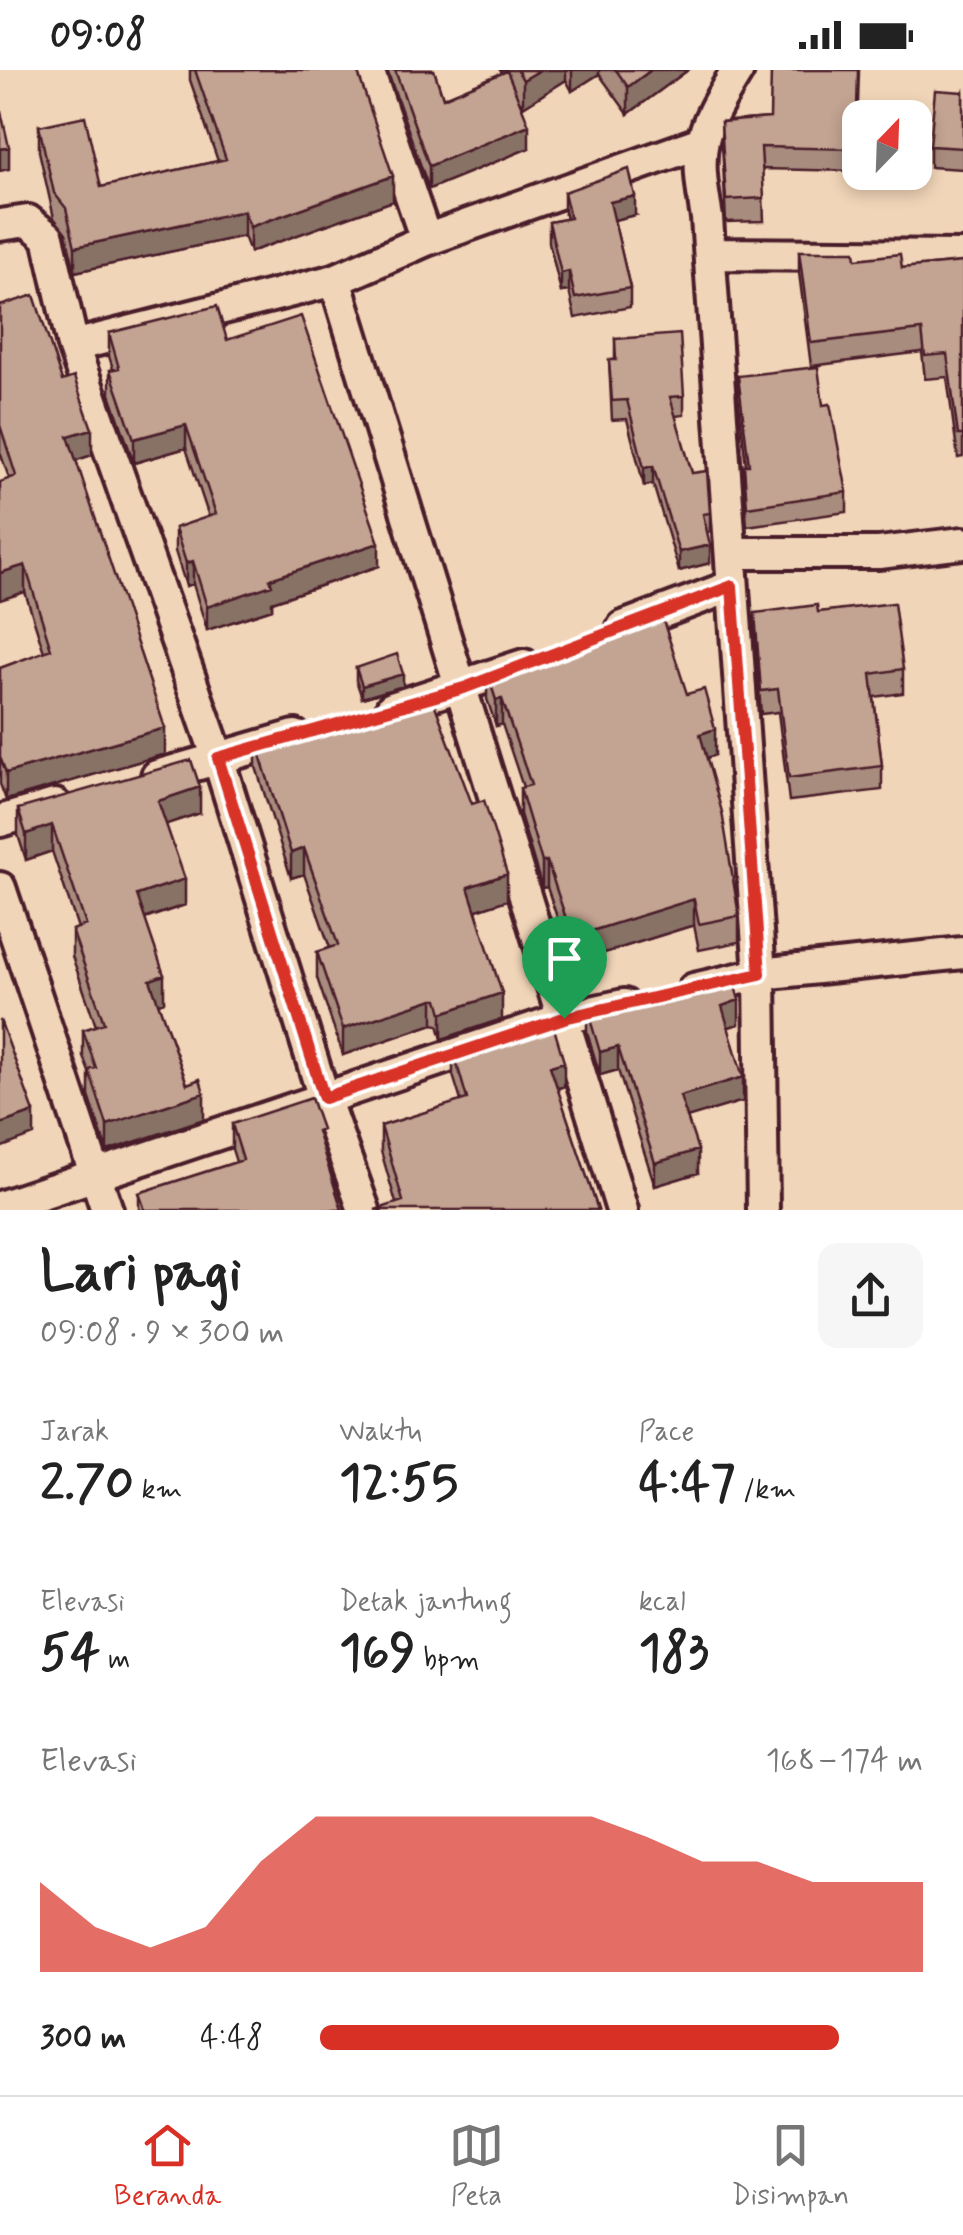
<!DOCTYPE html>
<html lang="id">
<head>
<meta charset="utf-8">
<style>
  body { margin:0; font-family:Mynerve,sans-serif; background:#f6f6f6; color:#222; height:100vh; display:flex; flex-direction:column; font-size:38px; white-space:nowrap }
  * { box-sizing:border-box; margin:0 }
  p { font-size:32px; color:#767676 }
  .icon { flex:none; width:55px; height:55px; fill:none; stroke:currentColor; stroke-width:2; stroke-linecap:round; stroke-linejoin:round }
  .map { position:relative; height:1140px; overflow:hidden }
  .details { display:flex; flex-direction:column; background:#fff; flex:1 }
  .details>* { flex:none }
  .needle { width:65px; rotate:23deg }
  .fabs { position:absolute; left:842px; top:30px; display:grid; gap:20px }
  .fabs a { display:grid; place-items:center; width:90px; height:90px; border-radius:20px; background:#fff; box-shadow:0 5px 15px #0003; font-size:50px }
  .pin { position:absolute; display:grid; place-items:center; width:85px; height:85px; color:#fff; margin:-102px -42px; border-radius:50% 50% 50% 0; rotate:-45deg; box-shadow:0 0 10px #0007 }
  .pin .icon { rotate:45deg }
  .round { display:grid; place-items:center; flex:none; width:105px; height:105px; border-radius:20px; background:#f6f6f6 }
  .head { display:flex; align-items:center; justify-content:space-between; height:170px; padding:0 40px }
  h1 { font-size:55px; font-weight:800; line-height:75px }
  .figures { display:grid; grid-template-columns:repeat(3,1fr); gap:15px; height:170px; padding:10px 40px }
  .figures div { display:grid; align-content:center }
  .figures b { font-size:50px; font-weight:800 }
  .figures small { font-size:28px; font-weight:400 }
  .figures p { font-size:28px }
  .chart { height:280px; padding:20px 40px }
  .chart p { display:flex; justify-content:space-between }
  .chart svg { width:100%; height:180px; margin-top:10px; fill:#d93025; opacity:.7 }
  ul { padding:0 40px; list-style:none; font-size:32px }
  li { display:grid; grid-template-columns:160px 120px 1fr; align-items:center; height:75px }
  li i { height:25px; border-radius:12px; background:#d93025 }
  .status { display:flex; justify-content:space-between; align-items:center; height:70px; padding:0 50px; background:#fff; direction:ltr }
  .status svg { height:28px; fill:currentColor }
  .dock { display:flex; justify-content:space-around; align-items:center; height:140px; border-top:2px solid #e0e0e0; background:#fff; font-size:28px; color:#767676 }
  .dock a { display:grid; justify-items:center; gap:5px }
  .dock .current { color:#d93025 }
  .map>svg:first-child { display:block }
</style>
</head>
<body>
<div class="status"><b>09:08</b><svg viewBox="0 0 49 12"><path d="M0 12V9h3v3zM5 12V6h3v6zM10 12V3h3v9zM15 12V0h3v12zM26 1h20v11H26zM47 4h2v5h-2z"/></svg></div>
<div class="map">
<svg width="963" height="1140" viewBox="0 0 963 1140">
  <rect width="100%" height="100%" fill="#f1d5b8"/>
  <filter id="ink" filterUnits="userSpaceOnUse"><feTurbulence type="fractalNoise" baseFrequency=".01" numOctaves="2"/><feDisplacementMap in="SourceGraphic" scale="20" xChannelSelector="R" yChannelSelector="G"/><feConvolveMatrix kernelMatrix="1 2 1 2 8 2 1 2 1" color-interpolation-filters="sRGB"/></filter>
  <g filter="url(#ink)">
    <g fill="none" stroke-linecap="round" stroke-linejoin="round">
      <g stroke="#4a1f2b" stroke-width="38">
        <path id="street" d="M368 0 426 170
          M738 0C699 63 694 75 707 148L760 904 763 1140
          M0 155 28 151 48 167 73 276
          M710 184 963 186
          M335 210 622 1140
          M731 483H879L963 473
          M623 557 732 516
          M392 638 524 595
          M157 706 295 666
          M0 751 55 735
          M0 818 107 1140
          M694 919 760 904 963 883
          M0 1137 564 948 624 935
          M364 1140 324 1028 218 688 73 276 335 210 426 170 702 72"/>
      </g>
      <use href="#street" stroke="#f1d5b8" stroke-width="30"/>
    </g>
    <path fill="#a88c7d" stroke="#4a1f2b" stroke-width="2.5" d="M190 0H357L393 131 250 182 244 166 75 202 66 163 54 148 39 81V56L101 117 218 91 190 10Z
      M387 0H434L443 28 502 3 500 0H688L628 44 599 4 572 21 566 10 523 37 520 31 529 78 429 119Z
      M859 0 856 101 762 99 764 151 726 152 721 52 770 48Z
      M963 22V99L930 97V76Z
      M564 122 635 145 614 150 630 218V237L575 248 569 221 561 222 549 172V152L566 149 564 141Z
      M799 181 856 189 902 198 963 192V387L958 388 947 307 925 309 922 282 811 296 799 203Z
      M0 236 62 311 92 385 76 390 165 684 6 730 0 714V598L44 582 25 522 9 408 0 382Z
      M109 263 227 270 379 496 272 532V539L207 560 193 514 186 516 175 481V458L209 447 186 378 134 393 110 324V300L113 299 109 286Z
      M615 269 684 326V345L675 346 692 403 710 443V461L707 462 710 493 679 501 653 414 644 416 627 349 612 350 609 290H615Z
      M738 306 823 335 847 422V442L747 456 744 414V395H746L738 325Z
      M818 542 903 599V623L874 627 882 696V720L789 731 778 642 761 644 755 566V543Z
      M356 598 403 616 362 628 356 610Z
      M487 603 687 624 715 685 706 688 739 846V872L699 880 694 855 572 893 547 817 542 818 520 744V718L523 717 502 654 496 656 487 629Z
      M256 672 507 830 476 840 502 949 442 969 438 955 433 954 343 985 317 908V882L330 878 304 804 291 808 256 697Z
      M18 739 200 743 166 754 185 835 145 849 164 931 158 933 187 1014 204 1049 107 1081 89 1026V1002L83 986V960L96 956 72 886V860L78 858 52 781 26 790 18 765Z
      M587 939 739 954 728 957 743 1031 687 1047 698 1103 655 1116 618 1000 600 1005 587 962Z
      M453 980 564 1016 557 1019 598 1140 396 1133 381 1081V1056L461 1031 453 1005Z
      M232 1054 322 1076 342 1140H139V1123L236 1092 232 1079Z"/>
    <path fill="#887266" stroke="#4a1f2b" stroke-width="2.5" d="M540 0H566V10L523 37V10Z
      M572 0H599V4L572 21Z
      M651 0H688L628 44V17Z
      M529 55V78L429 119V96Z
      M9 77V99L0 101V79Z
      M393 106V131L250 182V157Z
      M635 126V145L610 151V132Z
      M244 141V166L75 202V177Z
      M569 201V221L561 222V203Z
      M186 355V378L134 393V369Z
      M92 359V385L68 393V366Z
      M653 396V414L644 416V398Z
      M379 473V496L272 532V539L207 560V537L270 509Z
      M710 475V493L679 501V482Z
      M193 491V514L186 516V493Z
      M25 495V522L0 530V503Z
      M403 604V616L362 628V616Z
      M502 629V654L496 656V630Z
      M165 658V684L6 730V703Z
      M715 659V685L700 690V664Z
      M200 717V743L158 757V731Z
      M52 755V781L26 790V764Z
      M304 778V804L291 808V783Z
      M547 791V817L542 818V792Z
      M507 804V830L468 843V817Z
      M185 809V835L137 851V825Z
      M694 829V855L572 893V867Z
      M164 905V931L150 936V910Z
      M502 923V949L442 969V943Z
      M433 929V954L343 985V959Z
      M739 930V954L722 959V936Z
      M618 977V1000L600 1005V982Z
      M564 992V1016L550 1021V996Z
      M743 1007V1031L680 1050V1026Z
      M204 1023V1049L107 1081V1055Z
      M34 1042V1065L0 1078V1054Z
      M698 1080V1103L655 1116V1093Z"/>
    <path fill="#c3a391" stroke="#4a1f2b" stroke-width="2.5" d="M195 0H357L393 106 250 157 244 141 75 177 66 138 54 123 39 56 85 46 101 117 226 89Z
      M395 0H434L443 28 507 1 529 55 429 96Z
      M517 0H540L523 10Z
      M616 0H651L628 17Z
      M771 0H858L856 79 761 77 764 128 726 130 721 52 770 48Z
      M935 20 963 22V78L930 76Z
      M0 37 9 77 0 79Z
      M629 99 635 126 610 132 630 218 575 228 569 201 561 203 549 152 570 148 564 122Z
      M799 181H855L856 189 900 184 902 198 963 192V365H958L947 284 925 286 922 260 811 273Z
      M34 225 62 311 74 307 92 359 68 366 165 658 6 703 0 687V598L51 579 25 495 0 503V412L16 406 0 355V236Z
      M217 236 227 270 301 246 379 473 270 509 272 515 207 537 193 491 186 493 175 458 216 444 186 355 134 369 110 300 119 298 109 263Z
      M680 264 684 326 670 327 692 403 707 401 710 443 703 444 710 475 679 482 653 396 644 398 627 330 612 331 609 290H616L615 269Z
      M818 297 823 335 830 334 847 422 747 437 744 395H749L738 306Z
      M894 533 903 599 871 604 882 696 789 708 778 619 761 621 755 543 817 535 818 542Z
      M659 538 687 624 704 619 715 659 700 664 722 742 739 846 699 854 694 829 572 867 547 791 542 792 520 718 531 715 502 629 496 630 487 603Z
      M397 584 403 604 362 616 356 598Z
      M430 622 472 734 484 730 507 804 468 817 502 923 442 943 438 929H433L343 959 317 882 338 875 304 778 291 783 256 672Z
      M191 690 200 717 158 731 185 809 137 825 164 905 150 910 187 1014 200 1009 204 1023 107 1055 89 1000 96 998 83 960 104 953 72 860 86 855 52 755 26 764 18 739Z
      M732 906 739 930 722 936 743 1007 680 1026 698 1080 655 1093 618 977 600 982 587 939Z
      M551 948 564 992 550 996 598 1140H375L403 1131 381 1056 467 1029 453 980Z
      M0 950 34 1042 0 1054Z
      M311 1028 322 1059 317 1061 342 1140H145L139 1123 243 1090 232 1054Z"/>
  </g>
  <g fill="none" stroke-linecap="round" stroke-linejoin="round" filter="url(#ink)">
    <g stroke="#fff" stroke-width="20">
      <path id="route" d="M732 516 760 904 564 948 324 1028 218 688 464 618Z"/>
    </g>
    <use href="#route" stroke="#d93025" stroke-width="12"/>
  </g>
</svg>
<div class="fabs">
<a><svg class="needle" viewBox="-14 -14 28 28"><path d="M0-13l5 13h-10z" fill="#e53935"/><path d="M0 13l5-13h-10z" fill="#767676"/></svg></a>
</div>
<div class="pin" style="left:564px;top:948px;background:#1e9e55"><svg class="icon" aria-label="arrive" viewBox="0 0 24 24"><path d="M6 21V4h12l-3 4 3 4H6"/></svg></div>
</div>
<section class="details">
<div class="head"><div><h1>Lari pagi</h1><p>09:08 · 9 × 300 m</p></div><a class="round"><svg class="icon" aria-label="share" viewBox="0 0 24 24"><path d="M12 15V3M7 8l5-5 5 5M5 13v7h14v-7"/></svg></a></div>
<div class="figures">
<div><p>Jarak</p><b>2.70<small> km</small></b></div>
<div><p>Waktu</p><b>12:55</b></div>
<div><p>Pace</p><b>4:47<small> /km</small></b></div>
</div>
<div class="figures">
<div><p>Elevasi</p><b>54<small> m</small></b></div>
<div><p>Detak jantung</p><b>169<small> bpm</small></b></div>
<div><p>kcal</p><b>183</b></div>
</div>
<div class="chart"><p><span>Elevasi</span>168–174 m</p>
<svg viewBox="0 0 160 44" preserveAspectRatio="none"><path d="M0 44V22L10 33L20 38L30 33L40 17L50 6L60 6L70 6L80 6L90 6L100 6L110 11L120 17L130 17L140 22L150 22L160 22V44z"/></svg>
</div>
<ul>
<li><b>300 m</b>4:48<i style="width:86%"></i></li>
</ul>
</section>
<nav class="dock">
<a class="current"><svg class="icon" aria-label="home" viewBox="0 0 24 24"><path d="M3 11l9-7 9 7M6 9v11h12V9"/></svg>Beranda</a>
<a><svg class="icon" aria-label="map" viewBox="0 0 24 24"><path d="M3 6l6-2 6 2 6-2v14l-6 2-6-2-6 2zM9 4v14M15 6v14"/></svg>Peta</a>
<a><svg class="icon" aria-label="saved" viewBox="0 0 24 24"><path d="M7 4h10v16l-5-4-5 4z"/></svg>Disimpan</a>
</nav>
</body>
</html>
